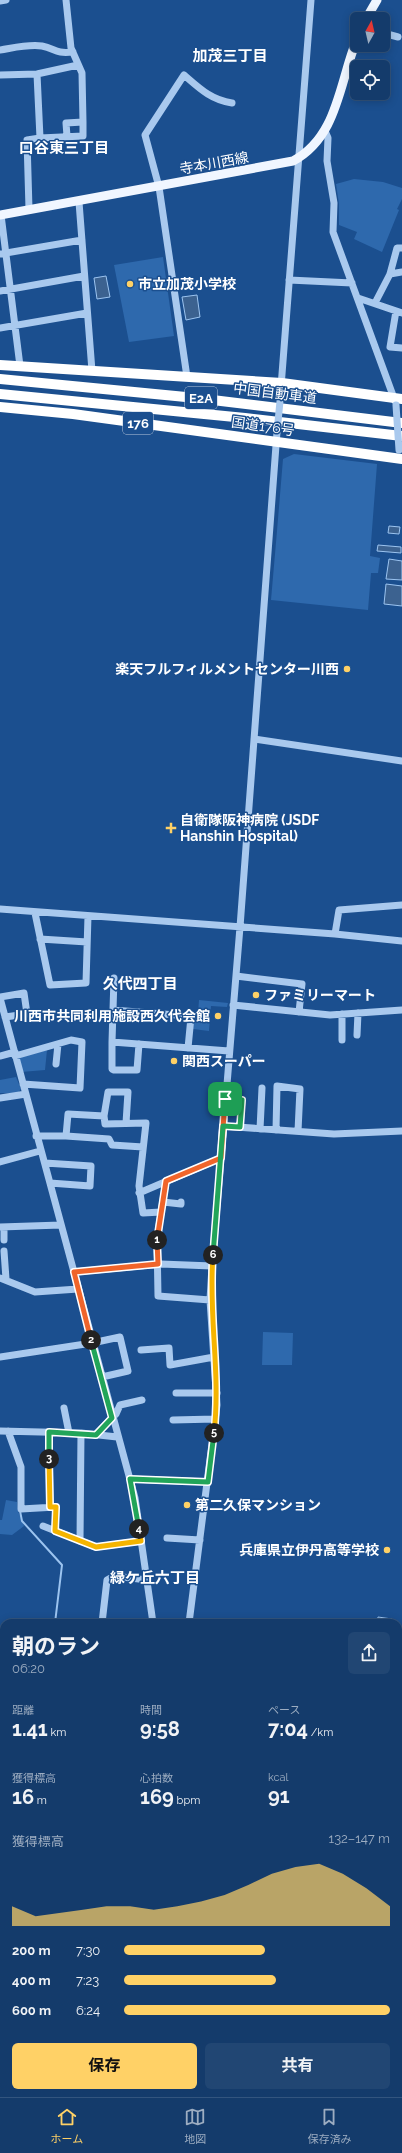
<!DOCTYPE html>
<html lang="ja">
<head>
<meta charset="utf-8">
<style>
  body { margin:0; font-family:Raleway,"Noto Sans JP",sans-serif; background:#214673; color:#f1f3f6; height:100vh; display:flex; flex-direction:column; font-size:15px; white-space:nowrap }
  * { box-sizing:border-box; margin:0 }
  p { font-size:13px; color:#9dadc1 }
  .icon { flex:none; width:22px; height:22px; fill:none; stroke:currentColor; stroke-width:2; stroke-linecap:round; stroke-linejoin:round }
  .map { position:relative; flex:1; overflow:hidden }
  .sheet { position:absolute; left:0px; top:1619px; width:402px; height:478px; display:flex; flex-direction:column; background:#143b6b; border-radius:12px 12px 0 0; box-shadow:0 2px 10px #0003,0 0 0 1px #33557e }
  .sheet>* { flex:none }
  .needle { width:26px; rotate:8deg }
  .fabs { position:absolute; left:350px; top:12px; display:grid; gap:8px }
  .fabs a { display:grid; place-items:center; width:40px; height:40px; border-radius:6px; background:#143b6b; box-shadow:0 2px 10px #0003,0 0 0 1px #33557e; font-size:20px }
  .pin { position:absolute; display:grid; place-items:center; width:34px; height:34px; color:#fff; margin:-17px; border-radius:8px; box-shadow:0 2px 6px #0006 }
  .km { position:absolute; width:20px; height:20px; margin:-10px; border-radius:50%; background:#222; color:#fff; font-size:11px; line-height:20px; text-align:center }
  .round { display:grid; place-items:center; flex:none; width:42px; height:42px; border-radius:6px; background:#214673 }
  .overview { display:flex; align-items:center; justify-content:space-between; height:68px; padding:0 12px }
  h1 { font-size:22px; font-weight:700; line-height:30px }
  .stats { display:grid; grid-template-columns:repeat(3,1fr); gap:6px; height:68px; padding:4px 12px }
  .stats div { display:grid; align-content:center }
  .stats b { font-size:20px; font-weight:700 }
  .stats small { font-size:11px; font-weight:400 }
  .stats p { font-size:11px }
  .chart { height:112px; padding:8px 12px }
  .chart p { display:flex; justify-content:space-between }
  .chart svg { width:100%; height:72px; margin-top:4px; fill:#ffd166; opacity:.7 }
  .button { display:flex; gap:8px; margin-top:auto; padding:8px 12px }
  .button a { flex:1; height:46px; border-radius:6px; background:#ffd166; color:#111; font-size:16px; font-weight:700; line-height:46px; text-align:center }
  .button a+a { background:#214673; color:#f1f3f6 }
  ul { padding:0 12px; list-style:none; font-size:13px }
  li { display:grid; grid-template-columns:64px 48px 1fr; align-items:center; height:30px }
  li i { height:10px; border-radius:5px; background:#ffd166 }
  .dock { display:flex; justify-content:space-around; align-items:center; height:56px; border-top:1px solid #33557e; background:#143b6b; font-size:11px; color:#9dadc1 }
  .dock a { display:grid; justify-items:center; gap:2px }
  .dock .selected { color:#ffd166 }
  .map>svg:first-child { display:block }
</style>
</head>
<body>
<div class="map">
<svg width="402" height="2097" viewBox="0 0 402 2097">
  <rect width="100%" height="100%" fill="#1b4f8f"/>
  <path fill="#2e69ad" d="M354 179 383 182 402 188V199L397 209 399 210 382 252 354 239 357 232 339 225V204L336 184Z
    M163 257 174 336 129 342 114 265Z
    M294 454 377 464 370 556 380 558 378 573H371L368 610 271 600 277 531 295 532 277 531 283 459Z
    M199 1000 228 1003 227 1007 211 1006 209 1031 193 1029 194 1014H198Z
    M47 1050 45 1070 21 1072 18 1058Z
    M16 1077 21 1089 18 1093H0V1080Z
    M263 1332 293 1333 292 1365H262Z
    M6 1500 17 1502 18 1511 24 1526 12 1535 0 1534V1520H2Z
    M0 1894 4 1901V2044L0 2046Z
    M398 1977H400L402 2097H269L272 2093H398Z"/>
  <path fill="#3c6290" stroke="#9cc4f0" d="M106 276 110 297 97 299 94 278Z
    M197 295 200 317 186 320 182 297Z
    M389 526 400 527 399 534 388 533Z
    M378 545 401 547V553L377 551Z
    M389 559 402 561V580L386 579Z
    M386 584 402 586V606L384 604Z
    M378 1617 392 1619V1623H377Z
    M0 1907 4 1914V2001L0 2003Z
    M284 2093H312L313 2097H284Z"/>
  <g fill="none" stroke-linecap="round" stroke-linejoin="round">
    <path stroke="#9cc4f0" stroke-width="2" d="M20 1511 22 1521 62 1565 55 1623
      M0 2038 4 2036"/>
    <path stroke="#3c6290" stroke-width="11" d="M0 1870 4 1877"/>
    <path stroke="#a9c9ee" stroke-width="7" d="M66 0 71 48 82 73 83 122 66 123 67 136
      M0 1 6 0
      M383 36 386 37 387 34 398 37
      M0 50C13 48 28 44 42 46 56 49 55 54 73 52
      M0 75 37 74 78 65
      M325 131 328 138 327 161 334 203 333 232 395 401
      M40 138 83 136V122
      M79 202 92 371
      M29 209 27 140 40 138 37 74
      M1 215 20 366
      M0 254 82 240
      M390 274 402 272
      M289 280 352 283
      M0 291 84 276
      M358 298 402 313
      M375 303 390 274 397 248H402
      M396 311 390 347 402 348
      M0 328 87 313
      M187 377 159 187 145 135 184 75C199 88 211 100 232 103
      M281 387 311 0
      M254 739 402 761
      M0 909 335 934 402 941
      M35 913 50 985 86 983 88 916
      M335 934 339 910 402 905
      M40 939 87 942
      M236 976 302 984 299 1012
      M114 978 112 1042 229 1051
      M0 997 24 993 27 1014 5 1017
      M0 998 135 1498 153 1623
      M233 1005 330 1015 402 1010
      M113 1010 188 1016 191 1017 188 1048
      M357 1035 358 1013
      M342 1040V1014
      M112 1042V1069L114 1070H137L139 1044
      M0 1056 15 1052
      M15 1056 71 1040 82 1042 80 1088 23 1084
      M56 1064 58 1044
      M0 1098 26 1094
      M225 1099 242 1100 240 1127
      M104 1116 108 1092H128L126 1123
      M223 1126 334 1134 402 1131
      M260 1129 262 1088
      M276 1130 277 1086 300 1089 298 1131
      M36 1136H66L68 1114 104 1116 105 1124 146 1123 139 1186 143 1213 161 1212
      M66 1136 109 1139 112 1145 143 1147
      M0 1162 40 1151
      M45 1163 91 1166 90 1186 50 1183
      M166 1181 157 1239 158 1296 210 1300
      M139 1193 221 1158
      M163 1202 181 1204V1202
      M0 1227 61 1225
      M4 1227V1240
      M4 1251 6 1279
      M74 1272 161 1264 212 1266
      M0 1278 35 1292 78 1289
      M141 1350 169 1348 170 1365 214 1357
      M0 1357 92 1343 120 1337 128 1371 102 1377
      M176 1393H217
      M64 1408 69 1433
      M173 1420 215 1419
      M0 1431 81 1433 117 1437
      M8 1431 21 1467V1509L56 1507 55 1531
      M49 1432 50 1507
      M95 1435 116 1414 120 1405 142 1400
      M130 1479 208 1482
      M43 1526 96 1547 141 1541
      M167 1538 200 1540
      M80 1541 81 1433
      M102 1623 107 1580 114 1576 147 1580
      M189 1623 217 1405 210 1300 212 1266 240 927 277 432
      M0 1712 4 1713
      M398 1765 402 1766
      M0 1805H4
      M398 1811 402 1812
      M0 1853 4 1859
      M398 1857 402 1858
      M398 1902 402 1903
      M398 1945H402
      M401 1989 402 1981
      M1 2049 4 2053
      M37 2093 40 2097
      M237 2093 238 2097
      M79 2097 84 2093
      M131 2097V2093"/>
    <path stroke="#f0f6ff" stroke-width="9" d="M366 19 377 0
      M0 215 293 161C338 137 339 83 357 39
      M0 1887 4 1894
      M189 2093V2097"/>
    <path stroke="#fff" stroke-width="10" d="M0 365 282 383 402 399
      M0 379 196 398 402 423
      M0 394 245 418 402 436
      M0 407 73 414 402 459"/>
    <path stroke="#a9c9ee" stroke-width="7" d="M396 405 399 450
      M277 432 281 391"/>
  </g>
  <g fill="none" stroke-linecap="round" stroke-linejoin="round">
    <g stroke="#fff" stroke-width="8">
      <path id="split-1" d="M157 1240 166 1181 221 1158 225 1099"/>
    </g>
    <g stroke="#fff" stroke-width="8">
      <path id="split-2" d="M91 1340 74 1272 158 1264 157 1240"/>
    </g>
    <g stroke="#fff" stroke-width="8">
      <path id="split-3" d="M49 1459V1432L96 1435 112 1418 91 1340"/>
    </g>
    <g stroke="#fff" stroke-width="8">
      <path id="split-4" d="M49 1459 50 1507H56L55 1531 96 1547 141 1541 139 1529"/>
    </g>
    <g stroke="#fff" stroke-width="8">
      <path id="split-5" d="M139 1529 130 1479 208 1482 214 1433"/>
    </g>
    <g stroke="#fff" stroke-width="8">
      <path id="split-6" d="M213 1255C208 1314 221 1373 214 1433"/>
    </g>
    <g stroke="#fff" stroke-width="8">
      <path id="split-7" d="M213 1255 223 1126 240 1127 242 1100 225 1099"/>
    </g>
    <use href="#split-1" stroke="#f0652b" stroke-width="5"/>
    <use href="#split-2" stroke="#f0652b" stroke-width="5"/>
    <use href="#split-3" stroke="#22a559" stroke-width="5"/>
    <use href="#split-4" stroke="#f5b400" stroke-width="5"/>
    <use href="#split-5" stroke="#22a559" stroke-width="5"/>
    <use href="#split-6" stroke="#f5b400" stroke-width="5"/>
    <use href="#split-7" stroke="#22a559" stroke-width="5"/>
  </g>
  <g fill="#ffd166" stroke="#1b4f8f" stroke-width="1.5">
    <circle cx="130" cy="284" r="4"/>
    <circle cx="347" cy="669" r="4"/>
    <path d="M169 822h4v4h4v4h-4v4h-4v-4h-4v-4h4z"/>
    <circle cx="256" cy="995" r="4"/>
    <circle cx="218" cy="1016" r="4"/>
    <circle cx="174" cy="1061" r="4"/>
    <circle cx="187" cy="1505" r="4"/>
    <circle cx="387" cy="1550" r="4"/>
  </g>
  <g text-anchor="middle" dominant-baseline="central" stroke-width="3" stroke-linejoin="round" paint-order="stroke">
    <g fill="#1b4f8f" stroke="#bbcadd" stroke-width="1">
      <rect x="185" y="387" width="32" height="22" rx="3"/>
      <rect x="123" y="412" width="30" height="22" rx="3"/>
    </g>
    <g font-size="13" font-weight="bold" fill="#fff">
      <text x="201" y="398">E2A</text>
      <text x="138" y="423">176</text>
    </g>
    <g font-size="14" fill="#fff" stroke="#1b4f8f">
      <text transform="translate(214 163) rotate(-10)">寺本川西線</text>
      <text transform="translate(275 393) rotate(7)">中国自動車道</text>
      <text transform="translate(263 426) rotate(8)">国道176号</text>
    </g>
    <g font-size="14" font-weight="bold" fill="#fff" stroke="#1b4f8f" text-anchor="start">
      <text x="138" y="284">市立加茂小学校</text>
      <text x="339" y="669" text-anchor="end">楽天フルフィルメントセンター川西</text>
      <text x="180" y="820">自衛隊阪神病院 (JSDF<tspan x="180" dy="16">Hanshin Hospital)</tspan></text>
      <text x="264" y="995">ファミリーマート</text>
      <text x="210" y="1016" text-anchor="end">川西市共同利用施設西久代会館</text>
      <text x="182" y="1061">関西スーパー</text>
      <text x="195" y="1505">第二久保マンション</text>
      <text x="379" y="1550" text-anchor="end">兵庫県立伊丹高等学校</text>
    </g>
    <g font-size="15" font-weight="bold" fill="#fff" stroke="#1b4f8f">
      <text x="230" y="56">加茂三丁目</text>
      <text x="64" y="148">口谷東三丁目</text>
      <text x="140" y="984">久代四丁目</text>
      <text x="155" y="1578">緑ケ丘六丁目</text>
    </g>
  </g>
</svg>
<div class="fabs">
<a><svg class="needle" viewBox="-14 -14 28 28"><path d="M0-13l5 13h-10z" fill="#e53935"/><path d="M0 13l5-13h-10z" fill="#9dadc1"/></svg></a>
<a><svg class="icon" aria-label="locate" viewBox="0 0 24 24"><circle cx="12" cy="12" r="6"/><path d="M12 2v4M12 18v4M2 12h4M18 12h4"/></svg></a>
</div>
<div class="pin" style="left:225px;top:1099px;background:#1e9e55"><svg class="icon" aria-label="arrive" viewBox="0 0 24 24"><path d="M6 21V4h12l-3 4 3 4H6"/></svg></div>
<b class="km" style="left:157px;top:1240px">1</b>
<b class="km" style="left:91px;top:1340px">2</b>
<b class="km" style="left:49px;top:1459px">3</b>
<b class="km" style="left:139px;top:1529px">4</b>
<b class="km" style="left:214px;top:1433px">5</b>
<b class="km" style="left:213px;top:1255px">6</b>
<section class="sheet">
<div class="overview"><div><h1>朝のラン</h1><p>06:20</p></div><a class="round"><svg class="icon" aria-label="share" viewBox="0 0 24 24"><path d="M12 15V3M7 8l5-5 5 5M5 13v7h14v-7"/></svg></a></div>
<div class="stats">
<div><p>距離</p><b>1.41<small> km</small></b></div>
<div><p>時間</p><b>9:58</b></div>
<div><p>ペース</p><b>7:04<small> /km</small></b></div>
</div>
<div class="stats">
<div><p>獲得標高</p><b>16<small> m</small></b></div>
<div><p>心拍数</p><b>169<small> bpm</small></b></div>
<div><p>kcal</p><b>91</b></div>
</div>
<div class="chart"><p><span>獲得標高</span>132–147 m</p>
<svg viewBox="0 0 160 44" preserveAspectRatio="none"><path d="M0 44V32L10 38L20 36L30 34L40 32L50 32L60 34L70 32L80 29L90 25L100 19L110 12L120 8L130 6L140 12L150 21L160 32V44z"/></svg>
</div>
<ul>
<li><b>200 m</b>7:30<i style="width:53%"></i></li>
<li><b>400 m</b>7:23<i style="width:57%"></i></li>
<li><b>600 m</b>6:24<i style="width:100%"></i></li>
</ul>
<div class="button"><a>保存</a><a>共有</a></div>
</section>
</div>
<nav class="dock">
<a class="selected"><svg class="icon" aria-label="home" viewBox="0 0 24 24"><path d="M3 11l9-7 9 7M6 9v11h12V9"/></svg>ホーム</a>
<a><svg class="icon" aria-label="map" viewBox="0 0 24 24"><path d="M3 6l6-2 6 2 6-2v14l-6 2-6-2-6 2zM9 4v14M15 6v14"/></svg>地図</a>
<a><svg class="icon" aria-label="saved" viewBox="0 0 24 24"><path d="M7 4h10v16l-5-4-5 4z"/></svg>保存済み</a>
</nav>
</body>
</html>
